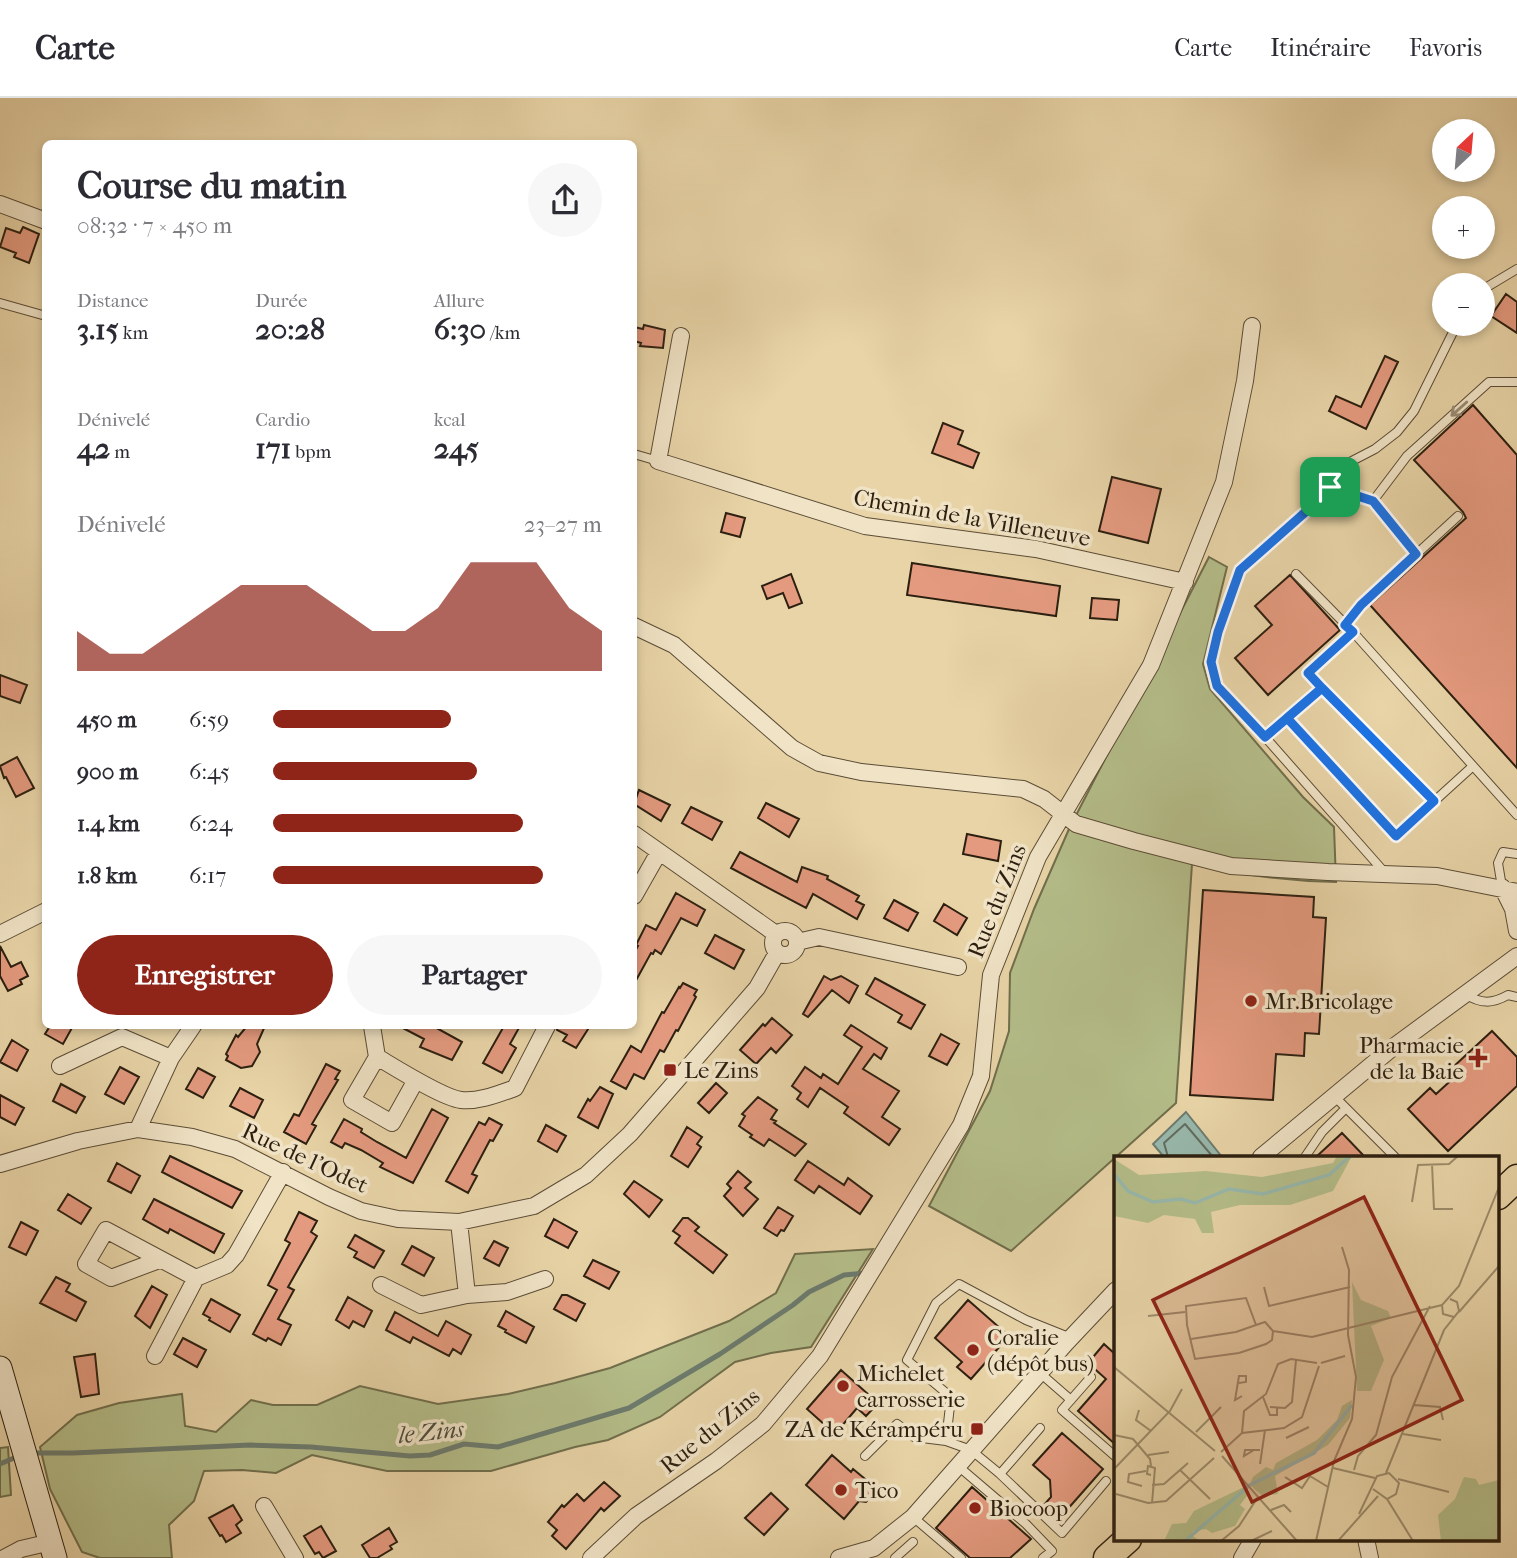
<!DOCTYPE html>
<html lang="fr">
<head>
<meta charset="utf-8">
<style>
  body { margin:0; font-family:"IM FELL French Canon",serif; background:#f7f7f7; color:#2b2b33; height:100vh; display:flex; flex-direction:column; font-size:26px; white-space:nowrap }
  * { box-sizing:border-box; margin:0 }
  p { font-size:23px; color:#7c7c81 }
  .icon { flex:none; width:38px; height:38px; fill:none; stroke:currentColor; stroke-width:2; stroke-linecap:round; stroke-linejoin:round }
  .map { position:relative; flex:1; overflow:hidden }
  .drawer { position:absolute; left:42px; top:42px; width:595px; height:889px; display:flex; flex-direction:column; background:#fff; border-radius:10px; box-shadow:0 4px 10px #0003 }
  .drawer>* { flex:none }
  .needle { width:46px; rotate:26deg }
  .controls { position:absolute; left:1432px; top:21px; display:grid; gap:14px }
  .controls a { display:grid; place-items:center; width:63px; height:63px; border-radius:50%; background:#fff; box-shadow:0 4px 10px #0003; font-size:35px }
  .pin { position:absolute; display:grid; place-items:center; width:60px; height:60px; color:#fff; margin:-30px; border-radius:14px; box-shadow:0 4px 10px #0006 }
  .round { display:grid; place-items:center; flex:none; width:74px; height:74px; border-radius:37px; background:#f7f7f7 }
  .head { display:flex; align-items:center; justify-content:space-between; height:119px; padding:0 35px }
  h1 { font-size:38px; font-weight:800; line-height:52px }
  .figures { display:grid; grid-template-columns:repeat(3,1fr); gap:10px; height:119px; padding:7px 35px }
  .figures div { display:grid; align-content:center }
  .figures b { font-size:30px; font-weight:800 }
  .figures small { font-size:19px; font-weight:400 }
  .figures p { font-size:19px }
  .chart { height:196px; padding:14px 35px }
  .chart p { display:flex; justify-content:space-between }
  .chart svg { width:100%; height:126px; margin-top:7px; fill:#8f2418; opacity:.7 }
  .action { display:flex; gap:14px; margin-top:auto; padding:14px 35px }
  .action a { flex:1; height:80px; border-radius:42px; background:#8f2418; color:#fff; font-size:28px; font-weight:800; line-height:80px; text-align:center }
  .action a+a { background:#f7f7f7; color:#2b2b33 }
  ul { padding:0 35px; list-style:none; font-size:23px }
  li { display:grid; grid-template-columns:112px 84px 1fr; align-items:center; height:52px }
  li i { height:18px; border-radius:9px; background:#8f2418 }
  header { display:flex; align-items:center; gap:42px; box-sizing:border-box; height:98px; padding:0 35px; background:#fff; border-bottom:2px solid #e1e1e2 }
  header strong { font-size:33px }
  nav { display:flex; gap:38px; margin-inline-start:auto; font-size:24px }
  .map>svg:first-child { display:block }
</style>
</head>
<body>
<header>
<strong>Carte</strong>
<nav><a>Carte</a><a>Itinéraire</a><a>Favoris</a></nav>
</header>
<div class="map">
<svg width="1517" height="1460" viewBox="0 0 1517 1460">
  <rect width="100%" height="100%" fill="#e8d4a7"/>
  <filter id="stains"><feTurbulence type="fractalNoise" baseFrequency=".00286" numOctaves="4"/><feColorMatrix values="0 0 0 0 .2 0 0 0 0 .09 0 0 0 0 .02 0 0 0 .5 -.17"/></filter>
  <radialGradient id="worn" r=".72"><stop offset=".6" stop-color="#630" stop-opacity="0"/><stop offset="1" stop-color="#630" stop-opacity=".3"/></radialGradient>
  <path fill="#b4bd89" stroke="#706e4c" stroke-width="2" d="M1209 459 1227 469 1203 566 1210 591 1303 699 1334 729 1336 784C1287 783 1240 777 1192 766L1176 1005 1011 1153 929 1108 990 993 1009 933 1010 875 1034 811 1069 731Z
    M873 1151 811 1249 771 1255 735 1264 660 1319 608 1342 575 1349 491 1373H387L312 1357 276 1375 242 1372 204 1373 194 1403 169 1427 172 1460H100L82 1454 50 1391 40 1349 77 1317 119 1305 182 1296 185 1328 216 1334 251 1302 273 1307H317L360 1288 438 1306 508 1296 555 1285 610 1270 729 1223 776 1195 795 1156Z
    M8 1349 11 1397 0 1399V1350Z"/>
  <path fill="#97b8ac" stroke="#6c7b6e" stroke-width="2" d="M1186 1014 1222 1059H1164L1153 1046Z"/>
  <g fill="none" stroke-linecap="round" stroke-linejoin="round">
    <path stroke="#626c5e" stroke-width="2" d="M1168 1059 1164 1045 1185 1026 1213 1059"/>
    <path stroke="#6c7b6e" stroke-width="5" d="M30 1355H73L250 1347 311 1349 410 1358 430 1357 464 1346 498 1349 629 1310 720 1256 793 1207 809 1194 844 1177 866 1175
      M0 1366 21 1357"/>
  </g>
  <path fill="#e49a7f" stroke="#2c1f10" stroke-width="2" d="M23 129 39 136 29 165 14 159 16 155 0 149 6 130 20 135Z
    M1506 196 1517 204V235L1491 218Z
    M644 227 665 232 663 250 640 248 641 245 634 243V229L643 231Z
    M1385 258 1398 264 1366 331 1329 313 1336 298 1361 309Z
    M1473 307 1517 357V670L1370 507 1466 420 1463 414 1414 362Z
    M943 325 963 333 958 346 979 355 973 370 932 355Z
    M1112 379 1161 391 1148 445 1099 433Z
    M726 415 745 420 740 439 721 434Z
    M912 465 1060 488 1056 518 907 497Z
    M791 476 802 505 789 510 783 495 767 501 762 488Z
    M1290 477 1340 532 1268 597 1235 560 1272 527 1255 508Z
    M1092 500 1119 502 1117 522 1090 520Z
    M0 577 27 587 20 605 0 598Z
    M17 659 34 690 16 699 6 679 4 680 0 668Z
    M639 692 670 707 661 723 634 706Z
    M766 705 799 721 789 739 758 720Z
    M691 709 722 724 712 742 682 725Z
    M967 736 1001 743 998 763 963 756Z
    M740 754 797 784 802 769 828 778 827 781 859 798 856 803 864 807 857 821 813 796 806 810 731 770Z
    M1203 792 1314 799 1313 819 1326 820 1319 936 1305 935 1304 958 1276 956 1273 1002 1190 997Z
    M676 795 705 812 697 828 681 820 661 856 655 852 653 856 651 855 634 886V855L638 848 636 847 646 827 656 832Z
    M894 802 918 815 908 833 884 820Z
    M944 806 967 820 957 837 934 823Z
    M715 837 744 852 734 871 705 855Z
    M0 848 11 869 21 864 28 878 20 882 22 886 8 893 0 878Z
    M824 878 831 882 841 878 858 888 849 905 832 892 808 919 803 916Z
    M875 880 925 907 911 931 898 924 902 917 866 896Z
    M683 885 697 892 694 897 696 899 678 933 676 932 664 954 660 952 644 981 634 976 626 991 611 983 631 948 641 954 662 914 664 915 679 889 680 890Z
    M772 920 792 937 776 955 771 950 756 966 740 952 763 926 765 928Z
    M851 927 887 950 881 961 874 956 863 971 899 993 882 1019 900 1031 889 1047 844 1015 848 1009 820 990 808 1009 797 1001 801 995 792 988 805 969 821 980 823 976 838 986 862 949 844 937Z
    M50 928H73L63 946 45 936Z
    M247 928H265L257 946 260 954 252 968 241 970 226 962 228 958 226 956 236 937 238 939Z
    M399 928H433L462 944 452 962 420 949 424 941Z
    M504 928H520L510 946 516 950 502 975 483 965Z
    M557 928H590L576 950 563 943 567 937 557 932Z
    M1492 933 1517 959V988L1448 1053 1408 1011 1430 990 1436 996 1458 976 1452 970Z
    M941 936 959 946 947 967 929 958Z
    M12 942 28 952 17 973 0 964Z
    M326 966 340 973 335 981 338 982 312 1026 316 1028 306 1046 284 1034 294 1016 299 1018Z
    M120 969 139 979 124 1006 105 996Z
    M198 970 215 979 203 1000 186 991Z
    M716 985 727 995 709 1015 698 1005Z
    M61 986 85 999 76 1015 53 1003Z
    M600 989 613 996 598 1030 578 1019 588 1001 590 1003Z
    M240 990 263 1002 254 1020 230 1008Z
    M0 997 24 1010 15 1027 0 1019Z
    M758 999 777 1012 771 1021 776 1023 774 1025 806 1046 795 1058 769 1041 764 1048 750 1039 752 1037 739 1028 745 1018 742 1016Z
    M432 1011 448 1020 413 1085 380 1069 383 1065 361 1052 345 1045 342 1050 331 1044 344 1021 362 1031 361 1034 377 1044 406 1060Z
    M489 1020 502 1027 493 1043 490 1042 472 1076 477 1078 468 1095 446 1083 479 1024 485 1027Z
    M546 1027 566 1038 557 1054 538 1043Z
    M687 1029 702 1039 697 1046 701 1049 688 1069 671 1058Z
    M1342 1035 1365 1059H1316Z
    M170 1058 242 1093 232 1110 162 1074Z
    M808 1063 844 1087 848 1080 872 1098 860 1116 819 1088 814 1095 795 1082Z
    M117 1065 140 1078 131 1095 108 1083Z
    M738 1073 751 1084 745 1090 758 1101 743 1118 724 1098 731 1090 727 1086Z
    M634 1083 662 1102 649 1119 624 1096Z
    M68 1096 91 1110 81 1126 58 1112Z
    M154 1101 224 1136 214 1155 170 1131 168 1135 143 1121Z
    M778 1109 793 1118 784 1133 781 1132 777 1138 764 1130Z
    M299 1114 317 1123 311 1134 317 1138 288 1189 294 1192 278 1221 291 1227 281 1247 268 1240 266 1243 253 1236 277 1192 268 1187 290 1145 285 1142Z
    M683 1120H688L699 1129 695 1133 727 1157 713 1175 675 1145 680 1138 673 1133Z
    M554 1121 577 1134 568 1150 545 1138Z
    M21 1124 38 1133 26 1157 9 1149Z
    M355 1137 384 1153 374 1170 354 1159 357 1154 348 1149Z
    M494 1143 508 1150 499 1168 484 1160Z
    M412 1148 434 1160 424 1178 402 1166Z
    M593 1162 619 1174 609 1191 584 1178Z
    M56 1179 70 1186 66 1193 86 1204 76 1223 40 1205Z
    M152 1188 167 1197 150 1230 135 1218Z
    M562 1197H567L585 1206 576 1223 554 1211Z
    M348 1199 372 1213 364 1229 353 1223 349 1230 336 1222Z
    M211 1201 240 1217 230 1234 209 1222 210 1220 203 1216Z
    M968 1202 1009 1238 971 1281 957 1269 962 1264 935 1240Z
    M506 1213 534 1229 526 1245 505 1234 506 1232 498 1228Z
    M395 1214 438 1238 446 1223 471 1237 461 1256 453 1251 449 1258 413 1239 410 1245 386 1232Z
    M183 1240 206 1252 197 1269 174 1256Z
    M1104 1246 1116 1257V1347L1078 1313 1106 1281 1088 1265Z
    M95 1256 99 1296 81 1299 74 1259Z
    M841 1272 878 1305 866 1318 857 1310 835 1336 807 1311Z
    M1062 1335 1103 1371 1058 1422 1043 1408 1051 1399 1050 1382 1033 1367Z
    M832 1357 851 1374 853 1371 870 1385 873 1396 866 1404 859 1403 844 1421 806 1387Z
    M604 1384 620 1398 604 1413 601 1410 566 1451 552 1438 557 1432 548 1424 562 1407 564 1409 577 1396 584 1403Z
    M972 1389 1031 1441 1010 1460H970L936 1430Z
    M771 1395 788 1411 764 1437 745 1420Z
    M233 1407 242 1422 236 1427 241 1435 226 1444 222 1437 220 1438 209 1420Z
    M321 1428 336 1453 323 1460 319 1454 315 1456 304 1438Z
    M389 1430 397 1444 390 1448 392 1451 377 1460H370L362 1447Z"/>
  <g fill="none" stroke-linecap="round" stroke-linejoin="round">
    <g stroke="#5b4c36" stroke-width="10">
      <path id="lane" d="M1482 192 1517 171
        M0 205 46 218
        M634 356 658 363
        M1330 389 1373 403 1407 358 1489 284H1517
        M1373 403 1416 456
        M1296 476 1353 534 1517 717
        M1345 527 1361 507 1458 418
        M1353 534 1308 575 1434 703
        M1322 590 1265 639 1386 776
        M1287 620 1396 738 1473 668
        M1265 639 1217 588 1211 564 1218 534 1240 472 1319 402 1350 364 1375 351 1397 334 1414 313 1457 226
        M1502 789 1498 765 1503 754 1517 756
        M1465 896C1481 906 1492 906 1508 897L1517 899
        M1334 998 1395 1059
        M1305 1059 1322 1034 1346 1010
        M1040 1275 1071 1302
        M1091 1279 1062 1312 1116 1359
        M1040 1330 1000 1376 971 1352 946 1343 951 1299 907 1262 936 1205 959 1186 1026 1222 1071 1240
        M865 1358 897 1326 914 1339 946 1343
        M958 1368 1026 1426 1052 1453 1043 1460
        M1000 1376 1062 1435 1106 1383
        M913 1419 961 1460
        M895 1460 913 1444"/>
    </g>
    <g stroke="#5b4c36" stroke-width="18">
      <path id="street" d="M0 106 46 123
        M681 238 658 363 865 428 1036 451 1185 484
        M634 528 674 547 792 650 819 665 861 674 1023 691 1044 701 1076 726 1134 743 1231 768 1328 774 1437 778 1517 794
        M634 736 776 836
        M1502 789 1513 811 1517 833
        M634 798 659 754
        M773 845a12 12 0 1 1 24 0a12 12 0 1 1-24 0Z
        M0 836 46 813
        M797 844 819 839 958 869
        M372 928 377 959 352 1002 392 1025 416 982
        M377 959C394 969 443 1000 461 1002 479 1004 498 996 515 990L547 928
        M60 968 122 939 171 960
        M138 1031 171 960 193 928
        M1261 1059 1392 950 1517 858
        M0 1066 78 1043 138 1031 192 1039 235 1051 329 1099 361 1113 398 1121 459 1124 534 1108 586 1077 630 1036 757 890 777 855
        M459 1124 467 1197
        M159 1162 111 1180 86 1166 106 1132 196 1180
        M381 1187 421 1207 467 1197 507 1194 545 1181
        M155 1258 196 1180 227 1167 236 1157 283 1074
        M264 1408 295 1460
        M1366 1441 1370 1460
        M4 1460 21 1451 51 1444
        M591 1460 636 1418 716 1363 763 1326 820 1258 961 1027 981 978 991 877 1038 759 1151 567 1224 384 1245 283 1252 228
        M839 1460 874 1450 913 1419 1066 1245 1116 1192
        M1242 1460 1253 1441"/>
    </g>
    <g stroke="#2c1f10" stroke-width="25">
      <path id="secondary" d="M0 1270 55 1460"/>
    </g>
    <g stroke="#2c1f10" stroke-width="29">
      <path id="primary" d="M1498 1098 1517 1080
        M1107 1460 1128 1441"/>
    </g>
    <use href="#lane" stroke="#f0e3c6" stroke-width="8"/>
    <use href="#street" stroke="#f0e3c6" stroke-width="16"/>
    <use href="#secondary" stroke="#f0e3c6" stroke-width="23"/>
    <use href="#primary" stroke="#e8d4a7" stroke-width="26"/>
  </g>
  <defs><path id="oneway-shaft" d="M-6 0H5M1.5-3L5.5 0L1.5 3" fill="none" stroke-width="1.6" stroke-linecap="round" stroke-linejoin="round" transform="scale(1.75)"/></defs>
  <use stroke="#988b74" href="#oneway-shaft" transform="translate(1459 311) rotate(138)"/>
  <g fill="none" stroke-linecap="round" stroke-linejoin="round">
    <g stroke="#fff" stroke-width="14">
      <path id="route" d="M1330 389 1319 402 1240 472 1218 534 1211 564 1217 588 1265 639 1322 590 1434 703 1396 738 1287 620 1322 590 1308 575 1353 534 1345 527 1361 507 1416 456 1373 403 1330 389"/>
    </g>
    <use href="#route" stroke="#1a73e8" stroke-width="9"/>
  </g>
  <g fill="#8f2418" stroke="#f0e3c6" stroke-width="2.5">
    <circle cx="1251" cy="903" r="7"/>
    <path d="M1474.5 949.5h7v7h7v7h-7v7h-7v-7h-7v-7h7z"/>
    <rect x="663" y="965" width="14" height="14" rx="3.5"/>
    <circle cx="973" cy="1252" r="7"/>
    <circle cx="843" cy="1288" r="7"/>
    <rect x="970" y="1324" width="14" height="14" rx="3.5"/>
    <circle cx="841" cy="1392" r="7"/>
    <circle cx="975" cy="1410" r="7"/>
  </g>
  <g text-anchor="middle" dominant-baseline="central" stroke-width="7" stroke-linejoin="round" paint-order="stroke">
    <g font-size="23" fill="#2c1f10" stroke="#f0e3c6">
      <text transform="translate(972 420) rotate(10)">Chemin de la Villeneuve</text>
      <text transform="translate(997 803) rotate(-68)">Rue du Zins</text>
      <text transform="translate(305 1060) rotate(25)">Rue de l'Odet</text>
      <text transform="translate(710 1333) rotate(-39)">Rue du Zins</text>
    </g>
    <g font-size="23" fill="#2c1f10" stroke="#f0e3c6" text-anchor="start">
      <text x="1265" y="903">Mr.Bricolage</text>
      <text x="1464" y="947" text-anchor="end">Pharmacie<tspan x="1464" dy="26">de la Baie</tspan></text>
      <text x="684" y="972">Le Zins</text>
      <text x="987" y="1239">Coralie<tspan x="987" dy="26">(dépôt bus)</tspan></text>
      <text x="857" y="1275">Michelet<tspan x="857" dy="26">carrosserie</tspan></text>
      <text x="963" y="1331" text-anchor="end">ZA de Kérampéru</text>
      <text x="855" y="1392">Tico</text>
      <text x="989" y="1410">Biocoop</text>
    </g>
    <g font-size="24" font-style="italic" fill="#4c4d3f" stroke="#f0e3c6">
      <text transform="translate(431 1334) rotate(-6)">le Zins</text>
    </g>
  </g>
  <g transform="translate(1114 1058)">
    <rect width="385" height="385" fill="#e8d4a7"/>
    <path d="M223 0H238L219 35 176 49H126L97 56 100 77H88L81 63 50 59 34 67 0 60V3L25 19 92 15 148 21 219 7ZM238 126 247 144 274 155 277 162 257 170 270 204 257 235H243ZM238 244 236 262 214 289 161 320 164 338 149 340 140 333 136 328 139 321 152 311 159 314 162 307 203 284 223 264 228 250ZM350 321 362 323 365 329 385 324V385H327L324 359 341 343ZM132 330 135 337 126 349 131 353 121 370 98 377 92 373 79 375 77 379 87 385H50L58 368 72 367 80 355Z" fill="#b4bd89"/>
    <path fill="none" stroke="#97b8ac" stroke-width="3.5" d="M0 18 14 35 39 46 67 43 81 47 115 33 149 38 215 19 236 0M71 385 136 329 200 297 238 249"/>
    <path fill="none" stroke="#9d8c6b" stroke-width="2" d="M318 8 320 53H339M298 46 304 9 335 8 344 0M150 131 155 150 236 131M345 156 385 110M34 160 71 156M340 161 329 158 328 149 345 130 385 31M159 175 198 181 328 149M77 183 122 176 142 169 151 166 159 175 158 184 152 188 125 197 81 203 73 169 72 150 132 142 142 169M207 207 231 200M0 211 101 295M125 227 132 226V220H125L121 244 128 240M149 241 156 259H163V252M300 249 326 251 329 264M156 251 171 252 178 246 182 204M25 254 22 264 37 275M82 276 107 251M128 277 130 255 152 238 164 208 177 203 203 207M289 278 327 284M0 279 19 283 36 303 37 310M172 282 195 271M140 294 130 300 131 294H146M107 296 128 277 170 272 188 261 205 210M34 299 55 296M108 300 183 385M146 308 151 274M219 312 261 322M0 313 56 255 68 233M66 314 96 343M240 314 244 300 262 279 278 221 316 150M272 317 330 174 345 155 343 146 336 143M37 319 33 318 34 310 41 312 38 347M171 321 188 332 196 320 214 331M284 323 335 336M38 329 50 328 74 307M28 330 14 326 15 318 32 315M2 338 34 347 52 345 100 302M273 343 299 385M157 354 170 349 177 356M245 358 263 320 275 317 285 327 282 338 273 343 259 333M107 385 125 370 144 341M137 385 158 375M202 385 220 305 238 263 242 221 234 179 235 114 228 91M224 385 264 340"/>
    <path fill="#8f2418" fill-opacity="0.15" stroke="#8f2418" stroke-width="3.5" d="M250 41 348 244 138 346 39 144Z"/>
    <rect width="385" height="385" fill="none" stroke="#2c1f10" stroke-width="3.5"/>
  </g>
  <rect width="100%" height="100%" filter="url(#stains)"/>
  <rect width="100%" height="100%" fill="url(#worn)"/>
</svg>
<div class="controls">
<a><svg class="needle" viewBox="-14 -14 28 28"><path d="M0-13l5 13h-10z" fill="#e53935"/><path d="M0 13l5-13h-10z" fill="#7c7c81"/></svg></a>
<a>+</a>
<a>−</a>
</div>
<div class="pin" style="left:1330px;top:389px;background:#1e9e55"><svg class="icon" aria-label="arrive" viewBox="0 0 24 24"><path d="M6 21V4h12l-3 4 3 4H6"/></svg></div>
<section class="drawer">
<div class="head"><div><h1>Course du matin</h1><p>08:32 · 7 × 450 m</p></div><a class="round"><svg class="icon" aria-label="share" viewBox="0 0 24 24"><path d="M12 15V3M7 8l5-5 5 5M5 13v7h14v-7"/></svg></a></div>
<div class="figures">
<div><p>Distance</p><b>3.15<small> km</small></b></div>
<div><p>Durée</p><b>20:28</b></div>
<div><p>Allure</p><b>6:30<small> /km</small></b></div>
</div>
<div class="figures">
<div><p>Dénivelé</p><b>42<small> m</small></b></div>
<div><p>Cardio</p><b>171<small> bpm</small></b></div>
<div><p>kcal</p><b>245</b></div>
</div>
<div class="chart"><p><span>Dénivelé</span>23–27 m</p>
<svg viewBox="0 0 160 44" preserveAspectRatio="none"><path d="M0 44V30L10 38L20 38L30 30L40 22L50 14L60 14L70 14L80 22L90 30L100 30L110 22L120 6L130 6L140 6L150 22L160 30V44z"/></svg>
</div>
<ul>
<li><b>450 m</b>6:59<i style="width:54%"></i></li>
<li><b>900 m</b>6:45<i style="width:62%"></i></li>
<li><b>1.4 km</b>6:24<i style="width:76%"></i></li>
<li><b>1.8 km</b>6:17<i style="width:82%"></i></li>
</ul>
<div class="action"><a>Enregistrer</a><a>Partager</a></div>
</section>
</div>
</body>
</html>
